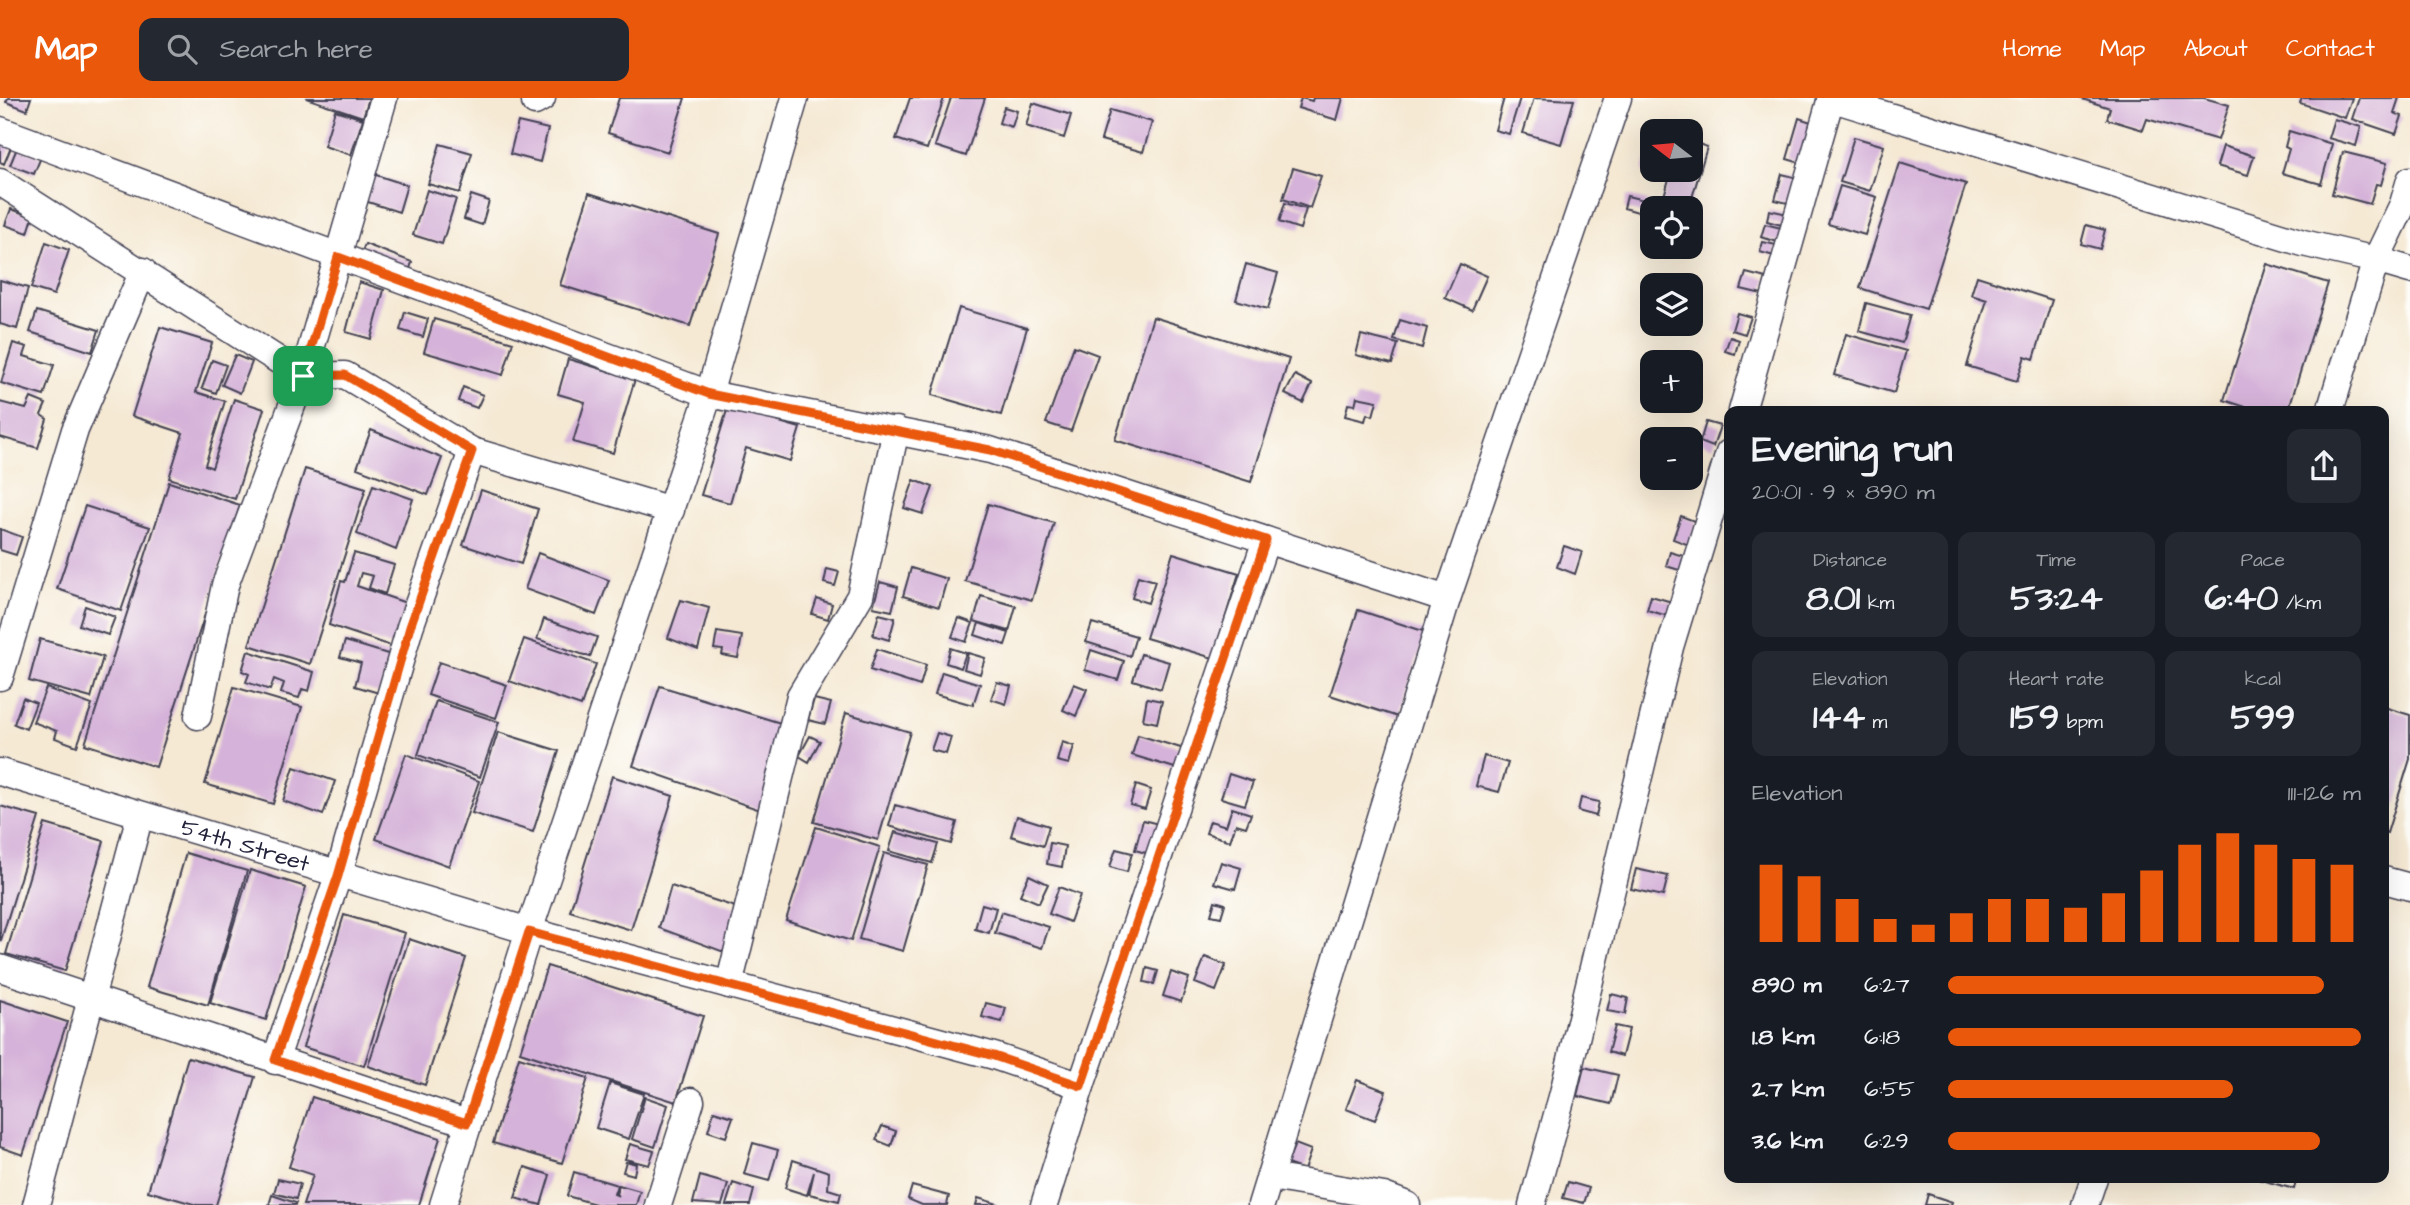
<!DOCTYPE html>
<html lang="en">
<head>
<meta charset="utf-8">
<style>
  body { margin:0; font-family:"Architects Daughter",sans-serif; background:#242831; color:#f1f3f6; height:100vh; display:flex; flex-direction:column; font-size:26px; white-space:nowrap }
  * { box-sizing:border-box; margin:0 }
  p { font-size:23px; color:#9ea1a6 }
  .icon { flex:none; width:38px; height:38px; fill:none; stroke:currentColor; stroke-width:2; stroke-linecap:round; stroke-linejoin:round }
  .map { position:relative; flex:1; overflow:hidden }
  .drawer { position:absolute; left:1724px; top:308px; width:665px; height:777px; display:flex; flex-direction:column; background:#171b24; border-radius:14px; box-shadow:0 7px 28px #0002 }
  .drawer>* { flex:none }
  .needle { width:46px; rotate:286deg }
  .tools { position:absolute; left:1640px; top:21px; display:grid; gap:14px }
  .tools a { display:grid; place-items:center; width:63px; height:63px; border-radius:14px; background:#171b24; box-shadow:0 7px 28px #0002; font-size:35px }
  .pin { position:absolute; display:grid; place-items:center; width:60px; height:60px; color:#fff; margin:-30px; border-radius:14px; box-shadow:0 4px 10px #0006 }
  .round { display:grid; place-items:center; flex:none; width:74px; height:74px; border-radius:14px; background:#242831 }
  .overview { display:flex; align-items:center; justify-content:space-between; height:119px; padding:0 28px }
  h1 { font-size:38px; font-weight:800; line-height:52px }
  .figures { display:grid; grid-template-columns:repeat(3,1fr); gap:10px; height:119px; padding:7px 28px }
  .figures div { display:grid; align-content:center; border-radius:14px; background:#242831; text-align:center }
  .figures b { font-size:35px; font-weight:800 }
  .figures small { font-size:19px; font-weight:400 }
  .figures p { font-size:19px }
  .chart { height:196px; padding:14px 28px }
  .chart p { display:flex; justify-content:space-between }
  .chart svg { width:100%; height:126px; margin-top:7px; stroke:#ea580c; stroke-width:6 }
  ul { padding:0 28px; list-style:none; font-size:23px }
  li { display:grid; grid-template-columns:112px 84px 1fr; align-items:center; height:52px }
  li i { height:18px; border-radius:9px; background:#ea580c }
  header { display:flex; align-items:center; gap:42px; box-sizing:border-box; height:98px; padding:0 35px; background:#ea580c; color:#fff }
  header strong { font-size:33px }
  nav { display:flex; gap:38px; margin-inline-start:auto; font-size:24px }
  .search { width:490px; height:63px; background:#242831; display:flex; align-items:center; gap:18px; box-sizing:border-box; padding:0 24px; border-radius:14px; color:#9ea1a6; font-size:26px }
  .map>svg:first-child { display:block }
</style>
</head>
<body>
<header>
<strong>Map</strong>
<div class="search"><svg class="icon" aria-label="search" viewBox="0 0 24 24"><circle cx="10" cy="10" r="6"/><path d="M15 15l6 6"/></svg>Search here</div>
<nav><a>Home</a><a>Map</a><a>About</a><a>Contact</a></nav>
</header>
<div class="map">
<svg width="2410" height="1107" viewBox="0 0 2410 1107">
  <rect width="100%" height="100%" fill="#fdfcf7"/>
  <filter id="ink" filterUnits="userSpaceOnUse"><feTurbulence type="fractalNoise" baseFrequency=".0143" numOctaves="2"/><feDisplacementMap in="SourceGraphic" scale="14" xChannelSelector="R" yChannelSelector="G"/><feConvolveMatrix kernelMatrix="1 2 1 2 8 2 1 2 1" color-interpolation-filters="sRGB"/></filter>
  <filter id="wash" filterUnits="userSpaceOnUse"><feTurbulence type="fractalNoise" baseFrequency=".00686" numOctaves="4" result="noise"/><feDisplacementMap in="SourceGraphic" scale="28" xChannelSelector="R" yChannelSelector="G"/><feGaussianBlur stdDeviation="1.57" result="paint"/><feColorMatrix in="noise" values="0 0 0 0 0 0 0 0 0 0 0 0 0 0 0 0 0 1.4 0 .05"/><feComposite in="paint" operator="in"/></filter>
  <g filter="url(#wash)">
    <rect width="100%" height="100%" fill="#f5e9d4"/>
    <g id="blocks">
      <path fill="#d5b2d9" d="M8 0H31L27 12 6 4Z
        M306 0H369L363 19Z
        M619 0H685L668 54 608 35Z
        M910 0H944L927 51 896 41Z
        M951 0H985L966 58 935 48Z
        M1301 0 1312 3 1313 0H1343L1337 22 1298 10Z
        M1504 0H1520L1509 36 1495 32Z
        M1534 0 1574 2 1561 46 1523 35Z
        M2079 0H2204L2229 7 2218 42 2147 21 2143 32 2107 21 2110 10Z
        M2302 0H2352L2345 20 2300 5Z
        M2359 0H2399L2394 15 2402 18 2396 36 2352 21Z
        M1033 5 1071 17 1064 40 1026 28Z
        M1004 9 1017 13 1012 29 999 25Z
        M335 12 363 21 351 57 324 48Z
        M1110 12 1152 24 1143 54 1101 42Z
        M1799 20 1811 24 1807 67 1787 61Z
        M2334 21 2361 29 2356 48 2328 40Z
        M518 24 548 31 540 64 510 56Z
        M2289 33 2332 46 2321 86 2282 75 2289 51 2285 49Z
        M1854 39 1884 48 1870 93 1840 84Z
        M0 42 12 47 4 66 0 64Z
        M1690 43 1707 49 1689 110 1662 105 1669 81 1643 73 1651 46 1652 72H1690Z
        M440 46 472 55 460 95 428 86Z
        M2223 48 2254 58 2248 77 2217 68Z
        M17 50 41 59 34 76 10 67Z
        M2343 54 2387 65 2381 87 2376 86 2370 106 2332 96Z
        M1900 65 1966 86 1926 211 1860 190Z
        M1293 70 1321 78 1310 110 1283 101Z
        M373 76 407 87 399 114 365 103Z
        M1782 76 1798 80 1792 106 1775 102Z
        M1840 88 1877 99 1865 137 1828 126Z
        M427 92 456 101 442 146 413 137Z
        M589 95 719 136 690 228 560 187Z
        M471 97 489 103 482 127 464 121Z
        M1627 98 1648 103 1645 116 1624 110Z
        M1285 105 1306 111 1300 131 1279 124Z
        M11 111 33 119 28 135 5 127Z
        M1769 112 1788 116 1785 128 1767 123Z
        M1765 126 1785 131 1781 145 1761 139Z
        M2086 127 2105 132 2100 151 2081 146Z
        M46 144 69 152 54 197 31 190Z
        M1763 144 1776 147 1774 158 1760 154Z
        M365 146 412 164 409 174 361 156Z
        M1246 166 1278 175 1268 211 1236 202Z
        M1460 166 1487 178 1472 212 1445 200Z
        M2267 166 2328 185 2288 313H2258L2224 302Z
        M1746 175 1766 180 1762 196 1741 191Z
        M1977 178 2052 202 2034 261 2025 258 2017 283 1967 268 1987 202 1971 197Z
        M0 182 28 190 17 231 0 226Z
        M359 184 384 192 371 241 346 234Z
        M1866 205 1910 217 1902 245 1859 233Z
        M959 210 1027 230 1001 317 932 297Z
        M37 213 99 232 92 254 30 234Z
        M405 214 428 221 423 239 400 232Z
        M1737 215 1751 219 1745 236 1732 232Z
        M1153 219 1289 261 1251 384 1115 342Z
        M434 221 513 244 503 277 424 254Z
        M1400 222 1427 230 1422 250 1394 242Z
        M160 229 212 245 196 294 225 303 205 367 212 370 234 301 264 311 235 401 169 380 183 335 132 318Z
        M1846 236 1906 253 1894 295 1834 277Z
        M1361 237 1398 246 1392 266 1356 257Z
        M1730 239 1739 242 1735 256 1725 253Z
        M13 245 27 249 24 258 54 267 44 298 1 285Z
        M1074 248 1098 257 1071 333 1046 325Z
        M235 257 252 264 240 295 222 287Z
        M568 261 635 281 613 355 573 344 585 304 558 296Z
        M212 262 226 267 216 295 202 290Z
        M1295 277 1312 286 1303 305 1285 296Z
        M463 289 483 297 477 310 458 303Z
        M1357 299 1377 303 1373 318 1367 316 1365 323 1345 318 1348 306 1355 307Z
        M31 300 46 306 41 317 47 321 38 350 0 339V304L26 311Z
        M728 309 800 330 790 363 746 350 730 405 701 397Z
        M1706 324 1720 328 1713 349 1700 344Z
        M371 332 442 360 428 397 357 370Z
        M305 371 366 390 310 566 249 547Z
        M914 382 933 389 923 416 904 410Z
        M169 384 240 407 156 669 85 646Z
        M373 387 413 401 396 452 357 436Z
        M481 392 538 411 521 466 463 447Z
        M988 406 1054 425 1032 502 965 483Z
        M85 408 150 429 121 513 57 491Z
        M1681 418 1697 424 1689 447 1673 441Z
        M0 431 22 439 16 457 0 452Z
        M1564 448 1582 454 1575 476 1557 469Z
        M1670 454 1690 460 1686 474 1666 468Z
        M354 455 394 467 385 496 369 490 373 478 361 475 357 488 406 505 394 549 329 527 341 483 345 484Z
        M538 455 609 482 596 517 525 491Z
        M1173 455 1239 475 1213 560 1146 540Z
        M911 470 947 481 939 509 903 498Z
        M827 471 839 474 835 488 824 485Z
        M1138 478 1155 483 1148 505 1132 500Z
        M880 484 898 489 892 513 873 509Z
        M981 498 1016 508 1009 533 974 523Z
        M1651 498 1672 504 1668 518 1647 512Z
        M817 501 832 506 828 521 812 516Z
        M681 502 709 510 698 552 668 540Z
        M85 508 115 519 108 537 79 527Z
        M1358 512 1426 534 1398 619 1330 597Z
        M879 516 895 520 889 542 873 537Z
        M959 520 973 525 966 544 952 539Z
        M544 521 597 539 590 559 537 541Z
        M979 525 1009 535 1005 547 975 537Z
        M1092 525 1136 538 1130 558 1086 544Z
        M717 534 742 538 738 560 722 557 723 552 714 551Z
        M40 541 103 559 91 600 29 583Z
        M524 541 596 566 581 608 509 583Z
        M345 543 391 557 379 595 355 588 361 565 340 559Z
        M950 550 966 555 961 570 946 565Z
        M877 551 926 567 920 588 870 572Z
        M1091 552 1124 563 1118 582 1085 572Z
        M248 553 314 574 309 593 302 591 299 600 281 595 284 585 274 581 270 592 246 584 249 576 242 573Z
        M968 555 985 560 980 576 964 571Z
        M1141 556 1169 564 1161 591 1133 582Z
        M439 564 507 587 496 620 428 597Z
        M942 574 980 586 973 607 935 596Z
        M997 584 1011 588 1006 606 991 601Z
        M1074 586 1087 591 1076 618 1063 612Z
        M660 588 787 627 763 713 633 668Z
        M234 589 302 609 273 706 205 686Z
        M46 590 92 607 77 648 55 640 57 633 33 624Z
        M23 600 36 605 26 631 14 626Z
        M1147 600 1162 603 1157 625 1143 622Z
        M814 601 831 605 825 626 808 622Z
        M436 603 499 624 480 679 418 657Z
        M2384 609 2410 617V661L2387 735 2384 734Z
        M846 615 910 634 878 742 814 724Z
        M498 634 559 653 533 734 472 715Z
        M937 635 951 639 946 656 931 652Z
        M1138 637 1184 651 1178 671 1132 657Z
        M810 638 820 643 809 664 799 658Z
        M1062 644 1074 648 1069 666 1057 663Z
        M406 656 479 683 449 768 376 741Z
        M1484 658 1508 665 1499 694 1476 688Z
        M294 669 335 683 323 717 283 703Z
        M1229 676 1253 684 1245 707 1221 700Z
        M612 678 673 698 631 832 570 813Z
        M1136 687 1151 692 1145 711 1130 707Z
        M1581 700 1599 704 1596 718 1578 713Z
        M895 707 957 724 951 746 889 728Z
        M0 708 39 719 1 842 0 841Z
        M1232 710 1251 716 1246 729 1236 726 1230 743 1206 735 1210 723 1226 728Z
        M1017 718 1049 728 1043 748 1011 738Z
        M1143 722 1166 728 1157 758 1135 752Z
        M45 726 104 743 65 873 6 856Z
        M816 729 880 749 851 843 786 822Z
        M895 734 938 746 932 765 889 753Z
        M1050 745 1065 748 1062 769 1047 766Z
        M1116 751 1132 755 1127 774 1110 769Z
        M186 755 247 773 208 907 147 889Z
        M884 755 928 767 903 853 859 841Z
        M1221 764 1241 770 1235 791 1214 785Z
        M1636 771 1668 778 1663 798 1631 791Z
        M250 772 306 789 266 922 210 905Z
        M1029 777 1048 786 1039 805 1020 797Z
        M671 788 738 810 724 854 659 830Z
        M1059 789 1080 797 1070 824 1049 816Z
        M1215 803 1225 806 1221 819 1211 817Z
        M982 806 996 810 989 835 975 831Z
        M1001 814 1049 829 1042 850 995 835Z
        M344 817 405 835 364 968 303 949Z
        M409 841 466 860 425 987 368 968Z
        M1205 859 1226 867 1216 893 1195 885Z
        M547 868 703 918 676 1004 520 954Z
        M1147 870 1158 873 1154 886 1144 884Z
        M1171 874 1189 880 1181 904 1163 898Z
        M1611 896 1628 900 1625 916 1607 913Z
        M0 902 67 924 23 1057 0 1049Z
        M986 905 1006 910 1002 924 982 919Z
        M1615 928 1629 931 1622 958 1608 954Z
        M188 959 255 979 216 1107H197L148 1093Z
        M519 959 588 980 562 1065 493 1045Z
        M1584 969 1618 977 1611 1006 1577 998Z
        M1357 982 1386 993 1375 1022 1346 1011Z
        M610 985 644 996 629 1041 596 1030Z
        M312 999 440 1040 419 1107H303L313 1077 289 1069Z
        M645 999 668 1007 655 1049 632 1041Z
        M714 1013 733 1019 726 1039 708 1033Z
        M882 1028 896 1033 891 1048 876 1042Z
        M753 1045 778 1052 769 1083 744 1076Z
        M630 1046 654 1053 649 1067 625 1061Z
        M1295 1046 1311 1052 1304 1072 1287 1066Z
        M793 1062 829 1074 828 1091 841 1095 839 1103 809 1096 814 1074 807 1097 785 1090Z
        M626 1063 636 1066 634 1077 623 1074Z
        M525 1069 550 1077 541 1107 515 1100Z
        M574 1074 617 1087 614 1096 619 1098 616 1096 619 1087 640 1093 636 1107H599L567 1098Z
        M700 1078 728 1086 722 1107 693 1105Z
        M2254 1080H2297L2294 1091Z
        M278 1081 300 1086 296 1101 274 1095Z
        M1568 1084 1589 1090 1584 1105 1563 1100Z
        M733 1085 754 1092 750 1107H726Z
        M912 1088 949 1098 947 1107H922L908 1101Z
        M1928 1096 1952 1104 1951 1107H1925Z
        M272 1097 296 1105 295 1107H269Z
        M978 1100 998 1106V1107H976Z"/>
    </g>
  </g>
  <g filter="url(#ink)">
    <use href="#blocks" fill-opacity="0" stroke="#424052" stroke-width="2"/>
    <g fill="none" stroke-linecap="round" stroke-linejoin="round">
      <g stroke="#424052" stroke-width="29">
        <g id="minor">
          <path d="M1830 0 2303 145 2376 162 2403 106 2410 82"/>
          <path d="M535 4 542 0"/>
          <path d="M0 32 709 296 990 352 1447 501"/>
          <path d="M0 84 303 278 345 277 472 353 671 412"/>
          <path d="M1742 313 1831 0"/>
          <path d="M2330 313 2376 162 2410 172"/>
          <path d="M0 579 75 332 143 173"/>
          <path d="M198 618 225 487 303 278 384 0"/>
          <path id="s1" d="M0 674 529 833 994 958 1081 988"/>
          <path d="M2384 782 2410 789"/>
          <path d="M0 870 467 1025"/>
          <path d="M729 887 800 598 860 498 896 332"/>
          <path d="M275 963 338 778 410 529 472 353"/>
          <path d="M1270 1079 1384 1098 1407 1107"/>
          <path d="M36 1107 140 717"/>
          <path d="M443 1107 529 833 709 296 795 0"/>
          <path d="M658 1107 691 1003"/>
          <path d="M1044 1107 1081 988 1266 442"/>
          <path d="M1261 1107 1447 501 1618 0"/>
          <path d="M1532 1107 1563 995 1670 549 1729 355"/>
          <path d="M2085 1107 2094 1080"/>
        </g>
      </g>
      <use href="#minor" stroke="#fff" stroke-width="26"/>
    </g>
  </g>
  <g fill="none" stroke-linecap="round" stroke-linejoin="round" filter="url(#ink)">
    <g stroke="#fff" stroke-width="14">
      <path id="route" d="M338 159 709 296 990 352 1266 442 1081 988 994 958 529 834 467 1025 275 962 338 778 410 529 472 353 345 277 303 278Z"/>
    </g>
    <use href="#route" stroke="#ea580c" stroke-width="9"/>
  </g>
  <g text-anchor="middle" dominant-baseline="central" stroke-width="5" stroke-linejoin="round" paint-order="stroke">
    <g font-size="23" fill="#22223b" stroke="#fdfcf7">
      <text stroke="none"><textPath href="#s1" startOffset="256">54th Street</textPath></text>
    </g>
  </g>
</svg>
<div class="tools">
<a><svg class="needle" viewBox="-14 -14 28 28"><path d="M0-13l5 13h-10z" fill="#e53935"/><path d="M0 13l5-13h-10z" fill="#9ea1a6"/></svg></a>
<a><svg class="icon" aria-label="locate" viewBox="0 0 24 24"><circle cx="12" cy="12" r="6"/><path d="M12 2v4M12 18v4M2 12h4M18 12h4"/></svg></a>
<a><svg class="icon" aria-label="layers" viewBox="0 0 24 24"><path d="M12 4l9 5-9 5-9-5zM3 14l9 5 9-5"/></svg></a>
<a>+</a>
<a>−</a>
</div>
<div class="pin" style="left:303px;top:278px;background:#1e9e55"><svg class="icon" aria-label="arrive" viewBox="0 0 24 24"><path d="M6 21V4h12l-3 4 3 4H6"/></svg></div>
<section class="drawer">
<div class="overview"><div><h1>Evening run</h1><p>20:01 · 9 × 890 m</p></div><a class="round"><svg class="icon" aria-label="share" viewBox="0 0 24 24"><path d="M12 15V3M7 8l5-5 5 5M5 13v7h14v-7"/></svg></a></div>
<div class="figures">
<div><p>Distance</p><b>8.01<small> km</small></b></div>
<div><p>Time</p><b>53:24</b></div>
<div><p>Pace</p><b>6:40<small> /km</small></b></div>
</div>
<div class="figures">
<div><p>Elevation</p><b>144<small> m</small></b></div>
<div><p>Heart rate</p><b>159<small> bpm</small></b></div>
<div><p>kcal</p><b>599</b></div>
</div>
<div class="chart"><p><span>Elevation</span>111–126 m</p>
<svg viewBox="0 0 160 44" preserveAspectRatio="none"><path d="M5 44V17M15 44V21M25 44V29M35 44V36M45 44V38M55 44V34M65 44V29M75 44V29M85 44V32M95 44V27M105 44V19M115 44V10M125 44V6M135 44V10M145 44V15M155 44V17"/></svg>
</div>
<ul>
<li><b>890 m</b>6:27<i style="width:91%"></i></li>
<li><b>1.8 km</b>6:18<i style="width:100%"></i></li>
<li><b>2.7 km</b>6:55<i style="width:69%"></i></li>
<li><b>3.6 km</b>6:29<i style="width:90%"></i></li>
</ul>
</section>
</div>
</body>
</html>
